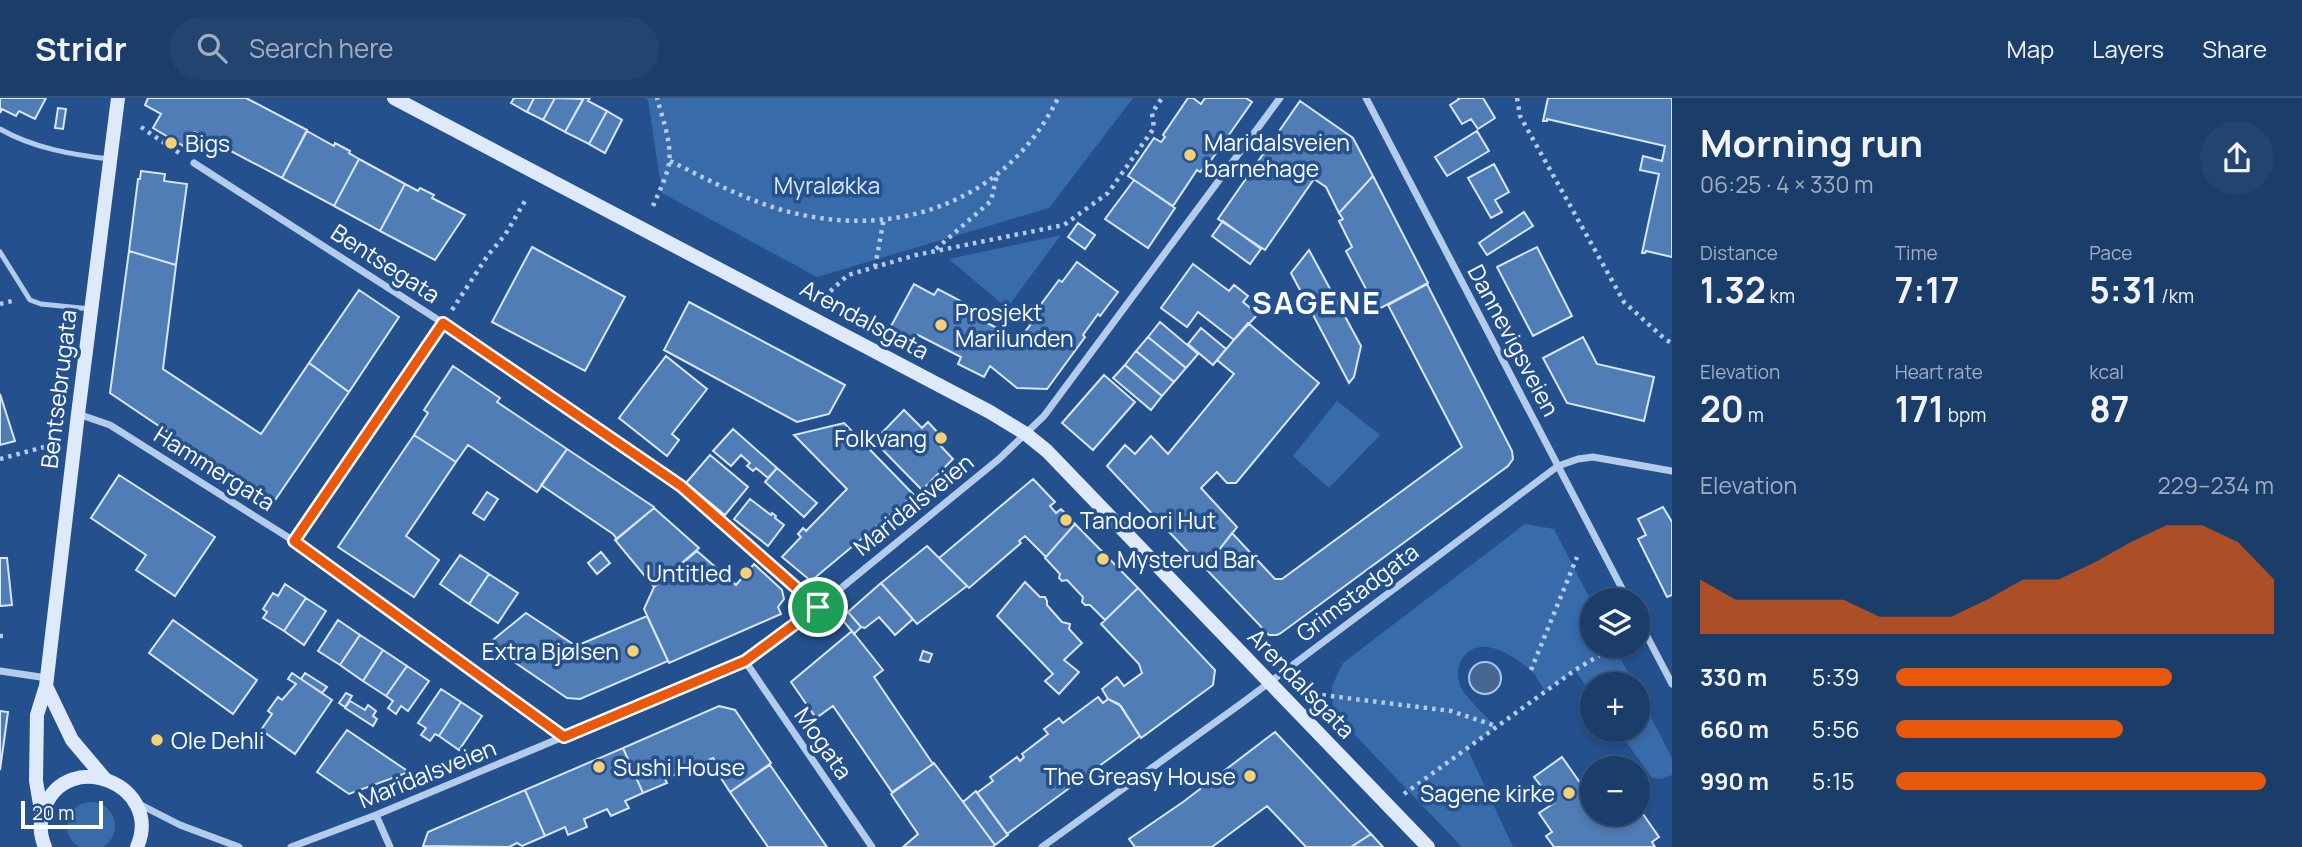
<!DOCTYPE html>
<html lang="en">
<head>
<meta charset="utf-8">
<style>
  body { margin:0; font-family:Manrope,sans-serif; background:#244470; color:#f1f3f6; height:100vh; display:flex; flex-direction:column; font-size:26px; white-space:nowrap }
  * { box-sizing:border-box; margin:0 }
  p { font-size:23px; color:#a0aec1 }
  .icon { flex:none; width:38px; height:38px; fill:none; stroke:currentColor; stroke-width:2; stroke-linecap:round; stroke-linejoin:round }
  .map { position:relative; flex:1; overflow:hidden }
  .drawer { display:flex; flex-direction:column; background:#1b3d6a; width:630px }
  .drawer>* { flex:none }
  .buttons { position:absolute; left:1580px; top:490px; display:grid; gap:14px }
  .buttons a { display:grid; place-items:center; width:70px; height:70px; border-radius:50%; background:#1b3d6a; box-shadow:0 4px 10px #0003,0 0 0 2px #39567e; font-size:35px }
  .scale { position:absolute; left:21px; bottom:18px; width:82px; box-sizing:border-box; padding-left:7px; border:4px solid #fff; border-top:0; font-size:19px; line-height:24px; white-space:nowrap; color:#fff; -webkit-text-stroke:5px #24518d; paint-order:stroke }
  .pin { position:absolute; display:grid; place-items:center; width:60px; height:60px; color:#fff; margin:-30px; border:4px solid #fff; border-radius:50%; box-shadow:0 2px 7px #0007 }
  .round { display:grid; place-items:center; flex:none; width:74px; height:74px; border-radius:37px; background:#244470 }
  .overview { display:flex; align-items:center; justify-content:space-between; height:119px; padding:0 28px }
  h1 { font-size:38px; font-weight:700; line-height:52px }
  .figures { display:grid; grid-template-columns:repeat(3,1fr); gap:10px; height:119px; padding:7px 28px }
  .figures div { display:grid; align-content:center }
  .figures b { font-size:35px; font-weight:700 }
  .figures small { font-size:19px; font-weight:400 }
  .figures p { font-size:19px }
  .chart { height:196px; padding:14px 28px }
  .chart p { display:flex; justify-content:space-between }
  .chart svg { width:100%; height:126px; margin-top:7px; fill:#ea580c; opacity:.7 }
  ul { padding:0 28px; list-style:none; font-size:23px }
  li { display:grid; grid-template-columns:112px 84px 1fr; align-items:center; height:52px }
  li i { height:18px; border-radius:9px; background:#ea580c }
  header { display:flex; align-items:center; gap:42px; box-sizing:border-box; height:98px; padding:0 35px; background:#1b3d6a; border-bottom:2px solid #39567e }
  header strong { font-size:33px }
  nav { display:flex; gap:38px; margin-inline-start:auto; font-size:24px }
  .search { width:490px; height:63px; background:#244470; display:flex; align-items:center; gap:18px; box-sizing:border-box; padding:0 24px; border-radius:38px; color:#a0aec1; font-size:26px }
  main { display:flex; flex:1; min-height:0 }
  .map>svg:first-child { display:block }
</style>
</head>
<body>
<header>
<strong>Stridr</strong>
<div class="search"><svg class="icon" aria-label="search" viewBox="0 0 24 24"><circle cx="10" cy="10" r="6"/><path d="M15 15l6 6"/></svg>Search here</div>
<nav><a>Map</a><a>Layers</a><a>Share</a></nav>
</header>
<main>
<div class="map">
<svg width="1672" height="749" viewBox="0 0 1672 749">
  <rect width="100%" height="100%" fill="#24518d"/>
  <path fill="#386baa" d="M645 0H1133L1049 110 817 179 662 95 648 2Z
    M1061 137 1007 210 949 161Z
    M1337 303 1380 337 1329 390 1293 358Z
    M1525 426 1554 431 1592 505V548H1614L1634 586H1592V597L1575 572 1545 593C1540 586 1536 576 1529 571 1512 556 1478 535 1462 561 1457 568 1457 579 1460 587 1463 597 1488 620 1496 629L1467 650 1513 749H1462L1333 614 1332 588 1343 565Z
    M1638 594 1672 660V677L1661 681 1652 680 1618 632H1638Z
    M67 728a24 24 0 1 1 48 0a24 24 0 1 1-48 0Z"/>
  <path fill="#476792" stroke="#a7c7ec" stroke-width="2" d="M1469 580a16 16 0 1 1 32 0a16 16 0 1 1-32 0Z"/>
  <path fill="#507db6" stroke="#d7e6f8" stroke-width="2" d="M0 0H46L35 21 19 13 16 18 2 11 0 15Z
    M148 0H246L307 32 282 80 210 42 209 45 196 38 197 35 194 34 185 49 153 30 161 16 145 7Z
    M514 0H534L527 14 511 5Z
    M534 0H555L543 22 527 14Z
    M555 0 583 1 565 34 543 22Z
    M590 0 588 3 607 13 589 46 565 34 584 0Z
    M1188 0H1193L1201 6 1205 0H1246L1252 4 1207 68 1206 67 1200 74 1197 72 1173 108 1128 78 1154 40 1161 44 1165 39 1163 37Z
    M1458 0H1483L1495 20 1478 31 1471 21 1462 26 1450 7 1459 1Z
    M1548 0H1672V159L1646 153 1645 155H1642L1659 76 1640 72 1643 58 1662 63 1665 48 1547 21V23H1543Z
    M1300 3 1353 40 1373 78 1339 115 1326 89 1314 81 1265 152 1218 121Z
    M58 10 66 11 63 31 55 30Z
    M607 13 622 22 605 55 589 46Z
    M307 33 334 48 335 45 350 53 349 55 359 61 334 108 282 80Z
    M1477 33 1489 53 1447 78 1435 59Z
    M359 61 405 86 380 133 334 108Z
    M1494 66 1509 94 1495 102 1502 114 1491 120 1468 80Z
    M141 73 165 76 164 83 187 86 176 167 129 153 138 81H140Z
    M1373 78 1428 185 1377 212 1346 153 1352 149 1339 123 1343 121 1339 115Z
    M1134 82 1175 110 1148 150 1105 121Z
    M405 86 418 93 420 90 434 97 432 100 465 117 435 162 380 133Z
    M1524 114 1533 128 1487 157 1479 145Z
    M1223 123 1261 151 1250 166 1212 138Z
    M1078 125 1095 137 1085 151 1068 139Z
    M532 149 625 199 585 273 492 224Z
    M1537 149 1572 218 1533 238 1497 169Z
    M1309 152 1361 248 1354 279 1349 285 1291 175Z
    M129 153 176 167 163 271 261 336 309 265 349 294 273 405 110 295Z
    M1077 164 1118 194 1100 218 1098 216 1083 237 1085 239 1047 291 1017 290 990 268 984 279 958 266 961 259 918 237 916 242 890 230 914 186 934 197 938 191 989 218 985 224 1007 235 1004 241 1016 246 1042 211 1039 209 1059 182 1062 184Z
    M1193 166 1229 193 1234 187 1248 198 1243 204 1258 216 1234 242 1198 214 1187 229 1161 210Z
    M1427 186 1512 353 1513 361 1508 368 1281 535 1277 537H1269L1205 470 1232 435 1275 481H1282L1462 349 1388 207Z
    M359 192 399 219 349 294 309 265Z
    M689 204 845 287 829 316 797 324 664 252Z
    M1160 224 1198 256 1186 270 1148 239Z
    M1248 225 1319 285 1236 385H1227L1217 374 1201 390 1237 429 1204 471 1107 368 1125 347 1135 356 1151 338 1168 356 1234 276 1217 262Z
    M1201 230 1226 251 1213 267 1188 246Z
    M1148 239 1186 270 1174 284 1136 253Z
    M1583 239 1597 266 1654 279 1644 323 1567 305 1543 260Z
    M1136 253 1174 284 1162 298 1125 267Z
    M666 258 707 291 672 336 679 342 667 358 619 320Z
    M1125 267 1162 298 1151 312 1113 280Z
    M453 268 500 300 497 304 567 351 537 394 468 347 456 364 414 337 428 315 424 312Z
    M1104 277 1135 304 1093 352 1062 325Z
    M0 296 15 343 0 347Z
    M904 312 922 330 928 324 940 337 935 342 953 361 922 392 874 343Z
    M844 325 914 397 811 483 782 459 801 439 798 436 803 430 806 433 847 391 794 337Z
    M733 331 777 370 768 380 756 370 753 373 747 368 750 365 741 357 731 368 713 353Z
    M414 337 456 364 406 438 439 462 414 499 338 449Z
    M567 351 654 409V410L617 441 613 436 541 387Z
    M710 357 748 389 725 417 686 385Z
    M777 370 817 405 804 419 765 384Z
    M119 377 215 439 175 498 136 472 146 457 91 420Z
    M1033 381 1055 404 1050 408 1056 415 1061 411 1075 426 1046 459 1025 438 1019 443 1021 445 969 490 939 460Z
    M487 394 498 401 484 422 473 415Z
    M750 401 771 417 772 415 776 418 775 420 784 427 768 448 734 421Z
    M1663 409 1672 424V497L1667 499 1638 441 1646 437 1638 421Z
    M654 410 699 450 654 489 615 442Z
    M1075 426 1138 490 1105 522 1090 507H1085L1082 504 1083 499 1067 482 1062 483 1059 480 1060 476 1045 460Z
    M927 448 967 488 917 526 881 485Z
    M697 453 736 487 754 466 782 492 784 501 778 509 781 516 669 565 644 511 654 489Z
    M601 454 610 465 597 476 588 465Z
    M460 457 489 476 469 506 440 486Z
    M0 460H7L12 507 0 508Z
    M489 476 518 495 498 525 469 506Z
    M1025 484 1040 499H1045L1047 503V507L1062 524 1070 526 1069 531 1082 545 1064 562 1079 574 1059 596 1045 583 1053 576 997 518Z
    M881 485 913 521 895 537 879 519 865 530 861 529 848 514Z
    M285 486 306 500 284 533 263 520 267 514 263 511 273 495 278 498Z
    M1138 490 1215 572 1213 587 1141 640 1121 608 1108 601 1102 591 1117 579 1124 588 1142 575 1139 566 1101 526Z
    M306 500 326 513 304 547 284 533Z
    M848 514 861 529 854 536 841 520Z
    M526 515 576 548 647 518 668 563 580 601 567 600 488 546Z
    M173 522 257 582 233 616 149 555Z
    M338 522 360 537 340 567 318 553Z
    M852 533 883 572 874 579 933 666 892 694 833 608 816 620 791 584Z
    M360 537 383 552 363 583 340 567Z
    M383 552 407 568 386 598 363 583Z
    M923 553 932 556 929 564 920 562Z
    M407 568 429 583 408 613 401 608 396 616 388 610 393 603 386 598Z
    M292 575 332 602 295 656 261 632 272 616 268 613 278 599 282 602 296 586 288 581Z
    M305 575 327 589 322 595 301 581Z
    M441 591 461 604 439 638 435 636 430 643 421 637 426 630 418 625Z
    M346 595 352 598 345 609 339 605Z
    M1098 599 1103 605 1108 601 1119 606 1140 638 1007 736 977 695 993 683 990 679 1017 659 1020 663 1024 659 1022 656 1048 636 1044 631 1059 620 1063 625Z
    M350 603 365 612 368 607 376 613 373 618 377 621 373 628 345 610Z
    M461 604 482 618 459 652 439 638Z
    M719 608 735 612 771 665 730 694 717 674 721 671 713 660 665 681 667 685 643 695 623 650Z
    M0 613 8 614 0 672Z
    M347 632 409 674 349 696 317 674Z
    M1275 634 1371 736 1351 749H1306L1267 708 1212 749H1135L1129 741 1183 704Z
    M623 650 643 695 625 703 629 710 611 718 607 711 584 721 587 729 568 737 565 729 545 738 525 692Z
    M1562 659 1581 686 1592 677V716H1638V709L1659 739 1652 744 1655 749H1554L1546 738 1552 734 1539 715 1554 705 1534 679Z
    M934 665 995 747 993 749H903L918 736 891 696Z
    M770 667 827 749H768L730 694Z
    M525 692 545 738 522 748 517 745 509 749 423 748 428 734Z
    M976 693 1008 737 995 747 963 704Z
    M1371 736 1383 749H1351Z"/>
  <g fill="none" stroke-linecap="round" stroke-linejoin="round">
    <path stroke="#b3cceb" stroke-width="4.5" stroke-dasharray="3.5 5" stroke-linecap="butt" d="M1517 0 1520 18 1624 204 1666 242 1672 245
      M141 29 182 57
      M670 63C711 83 752 106 798 116 904 140 1009 100 1058 0
      M653 108C659 94 666 80 669 66 672 45 662 19 657 0
      M936 151 991 103 997 77
      M875 169 884 120
      M824 199 848 177 916 157 1064 127 1108 95 1154 30 1152 15 1162 0
      M0 206 12 203
      M452 212 488 157 505 137 525 103
      M0 361 44 349
      M0 538H3
      M1531 572 1577 459
      M1314 596 1451 613 1496 628
      M1404 696 1575 572 1615 548"/>
    <path stroke="#b3cceb" stroke-width="5" d="M0 31C33 50 73 57 110 61
      M0 154 30 202 41 206 91 211"/>
    <path stroke="#b3cceb" stroke-width="7" d="M1366 0 1628 502
      M194 65 443 225 681 388 818 509
      M78 316 110 327 294 443 564 639
      M294 443 443 225
      M1638 521 1672 586
      M745 563 872 749
      M0 573 47 580
      M137 705 180 727 239 749
      M376 717 390 749
      M291 749 376 717 745 563 818 509 999 361 1044 318 1280 0
      M1042 749 1242 605 1558 368 1578 361 1593 359 1672 373"/>
    <path stroke="#dee9f9" stroke-width="14" d="M394 0 990 314 1026 336 1047 353 1428 749
      M46 588 72 642 105 681
      M42 718 36 683 37 617 46 588 78 316 118 0
      M45 749C40 737 39 724 44 711 67 648 164 687 137 749"/>
  </g>
  <g fill="none" stroke-linecap="round" stroke-linejoin="round">
    <g stroke="#fff" stroke-width="14">
      <path id="route" d="M443 225 681 388 818 509 745 563 564 639 294 443Z"/>
    </g>
    <use href="#route" stroke="#ea580c" stroke-width="9"/>
  </g>
  <g fill="#f6d176" stroke="#24518d" stroke-width="2.5">
    <circle cx="171" cy="45" r="7"/>
    <circle cx="1190" cy="57" r="7"/>
    <circle cx="941" cy="227" r="7"/>
    <circle cx="941" cy="340" r="7"/>
    <circle cx="1066" cy="422" r="7"/>
    <circle cx="1103" cy="461" r="7"/>
    <circle cx="746" cy="475" r="7"/>
    <circle cx="633" cy="553" r="7"/>
    <circle cx="157" cy="642" r="7"/>
    <circle cx="599" cy="669" r="7"/>
    <circle cx="1250" cy="678" r="7"/>
    <circle cx="1569" cy="695" r="7"/>
  </g>
  <g text-anchor="middle" dominant-baseline="central" stroke-width="7" stroke-linejoin="round" paint-order="stroke">
    <g font-size="23" fill="#fff" stroke="#24518d" text-anchor="start">
      <text x="1204" y="44">Maridalsveien<tspan x="1204" dy="26">barnehage</tspan></text>
      <text x="185" y="45">Bigs</text>
      <text x="955" y="214">Prosjekt<tspan x="955" dy="26">Marilunden</tspan></text>
      <text x="927" y="340" text-anchor="end">Folkvang</text>
      <text x="1080" y="422">Tandoori Hut</text>
      <text x="1117" y="461">Mysterud Bar</text>
      <text x="732" y="475" text-anchor="end">Untitled</text>
      <text x="619" y="553" text-anchor="end">Extra Bjølsen</text>
      <text x="171" y="642">Ole Dehli</text>
      <text x="613" y="669">Sushi House</text>
      <text x="1236" y="678" text-anchor="end">The Greasy House</text>
      <text x="1555" y="695" text-anchor="end">Sagene kirke</text>
    </g>
    <g font-size="23" fill="#d7e6f8" stroke="#24518d">
      <text x="827" y="87">Myraløkka</text>
    </g>
    <g font-size="23" fill="#fff" stroke="#24518d">
      <text transform="translate(386 165) rotate(33)">Bentsegata</text>
      <text transform="translate(865 221) rotate(28)">Arendalsgata</text>
      <text transform="translate(1514 242) rotate(62)">Dannevigsveien</text>
      <text transform="translate(58 291) rotate(-83)">Bentsebrugata</text>
      <text transform="translate(215 370) rotate(32)">Hammergata</text>
      <text transform="translate(913 406) rotate(-39)">Maridalsveien</text>
      <text transform="translate(1357 494) rotate(-37)">Grimstadgata</text>
      <text transform="translate(1302 585) rotate(46)">Arendalsgata</text>
      <text transform="translate(824 645) rotate(55)">Mogata</text>
      <text transform="translate(427 675) rotate(-22)">Maridalsveien</text>
    </g>
    <g font-size="30" font-weight="bold" letter-spacing="2" fill="#fff" stroke="#24518d">
      <text x="1317" y="204">SAGENE</text>
    </g>
  </g>
</svg>
<div class="buttons">
<a><svg class="icon" aria-label="layers" viewBox="0 0 24 24"><path d="M12 4l9 5-9 5-9-5zM3 14l9 5 9-5"/></svg></a>
<a>+</a>
<a>−</a>
</div>
<div class="scale">20 m</div>
<div class="pin" style="left:818px;top:509px;background:#1e9e55"><svg class="icon" aria-label="arrive" viewBox="0 0 24 24"><path d="M6 21V4h12l-3 4 3 4H6"/></svg></div>
</div>
<section class="drawer">
<div class="overview"><div><h1>Morning run</h1><p>06:25 · 4 × 330 m</p></div><a class="round"><svg class="icon" aria-label="share" viewBox="0 0 24 24"><path d="M12 15V3M7 8l5-5 5 5M5 13v7h14v-7"/></svg></a></div>
<div class="figures">
<div><p>Distance</p><b>1.32<small> km</small></b></div>
<div><p>Time</p><b>7:17</b></div>
<div><p>Pace</p><b>5:31<small> /km</small></b></div>
</div>
<div class="figures">
<div><p>Elevation</p><b>20<small> m</small></b></div>
<div><p>Heart rate</p><b>171<small> bpm</small></b></div>
<div><p>kcal</p><b>87</b></div>
</div>
<div class="chart"><p><span>Elevation</span>229–234 m</p>
<svg viewBox="0 0 160 44" preserveAspectRatio="none"><path d="M0 44V25L10 32L20 32L30 32L40 32L50 38L60 38L70 38L80 32L90 25L100 25L110 19L120 12L130 6L140 6L150 12L160 25V44z"/></svg>
</div>
<ul>
<li><b>330 m</b>5:39<i style="width:73%"></i></li>
<li><b>660 m</b>5:56<i style="width:60%"></i></li>
<li><b>990 m</b>5:15<i style="width:98%"></i></li>
</ul>
</section>
</main>
</body>
</html>
